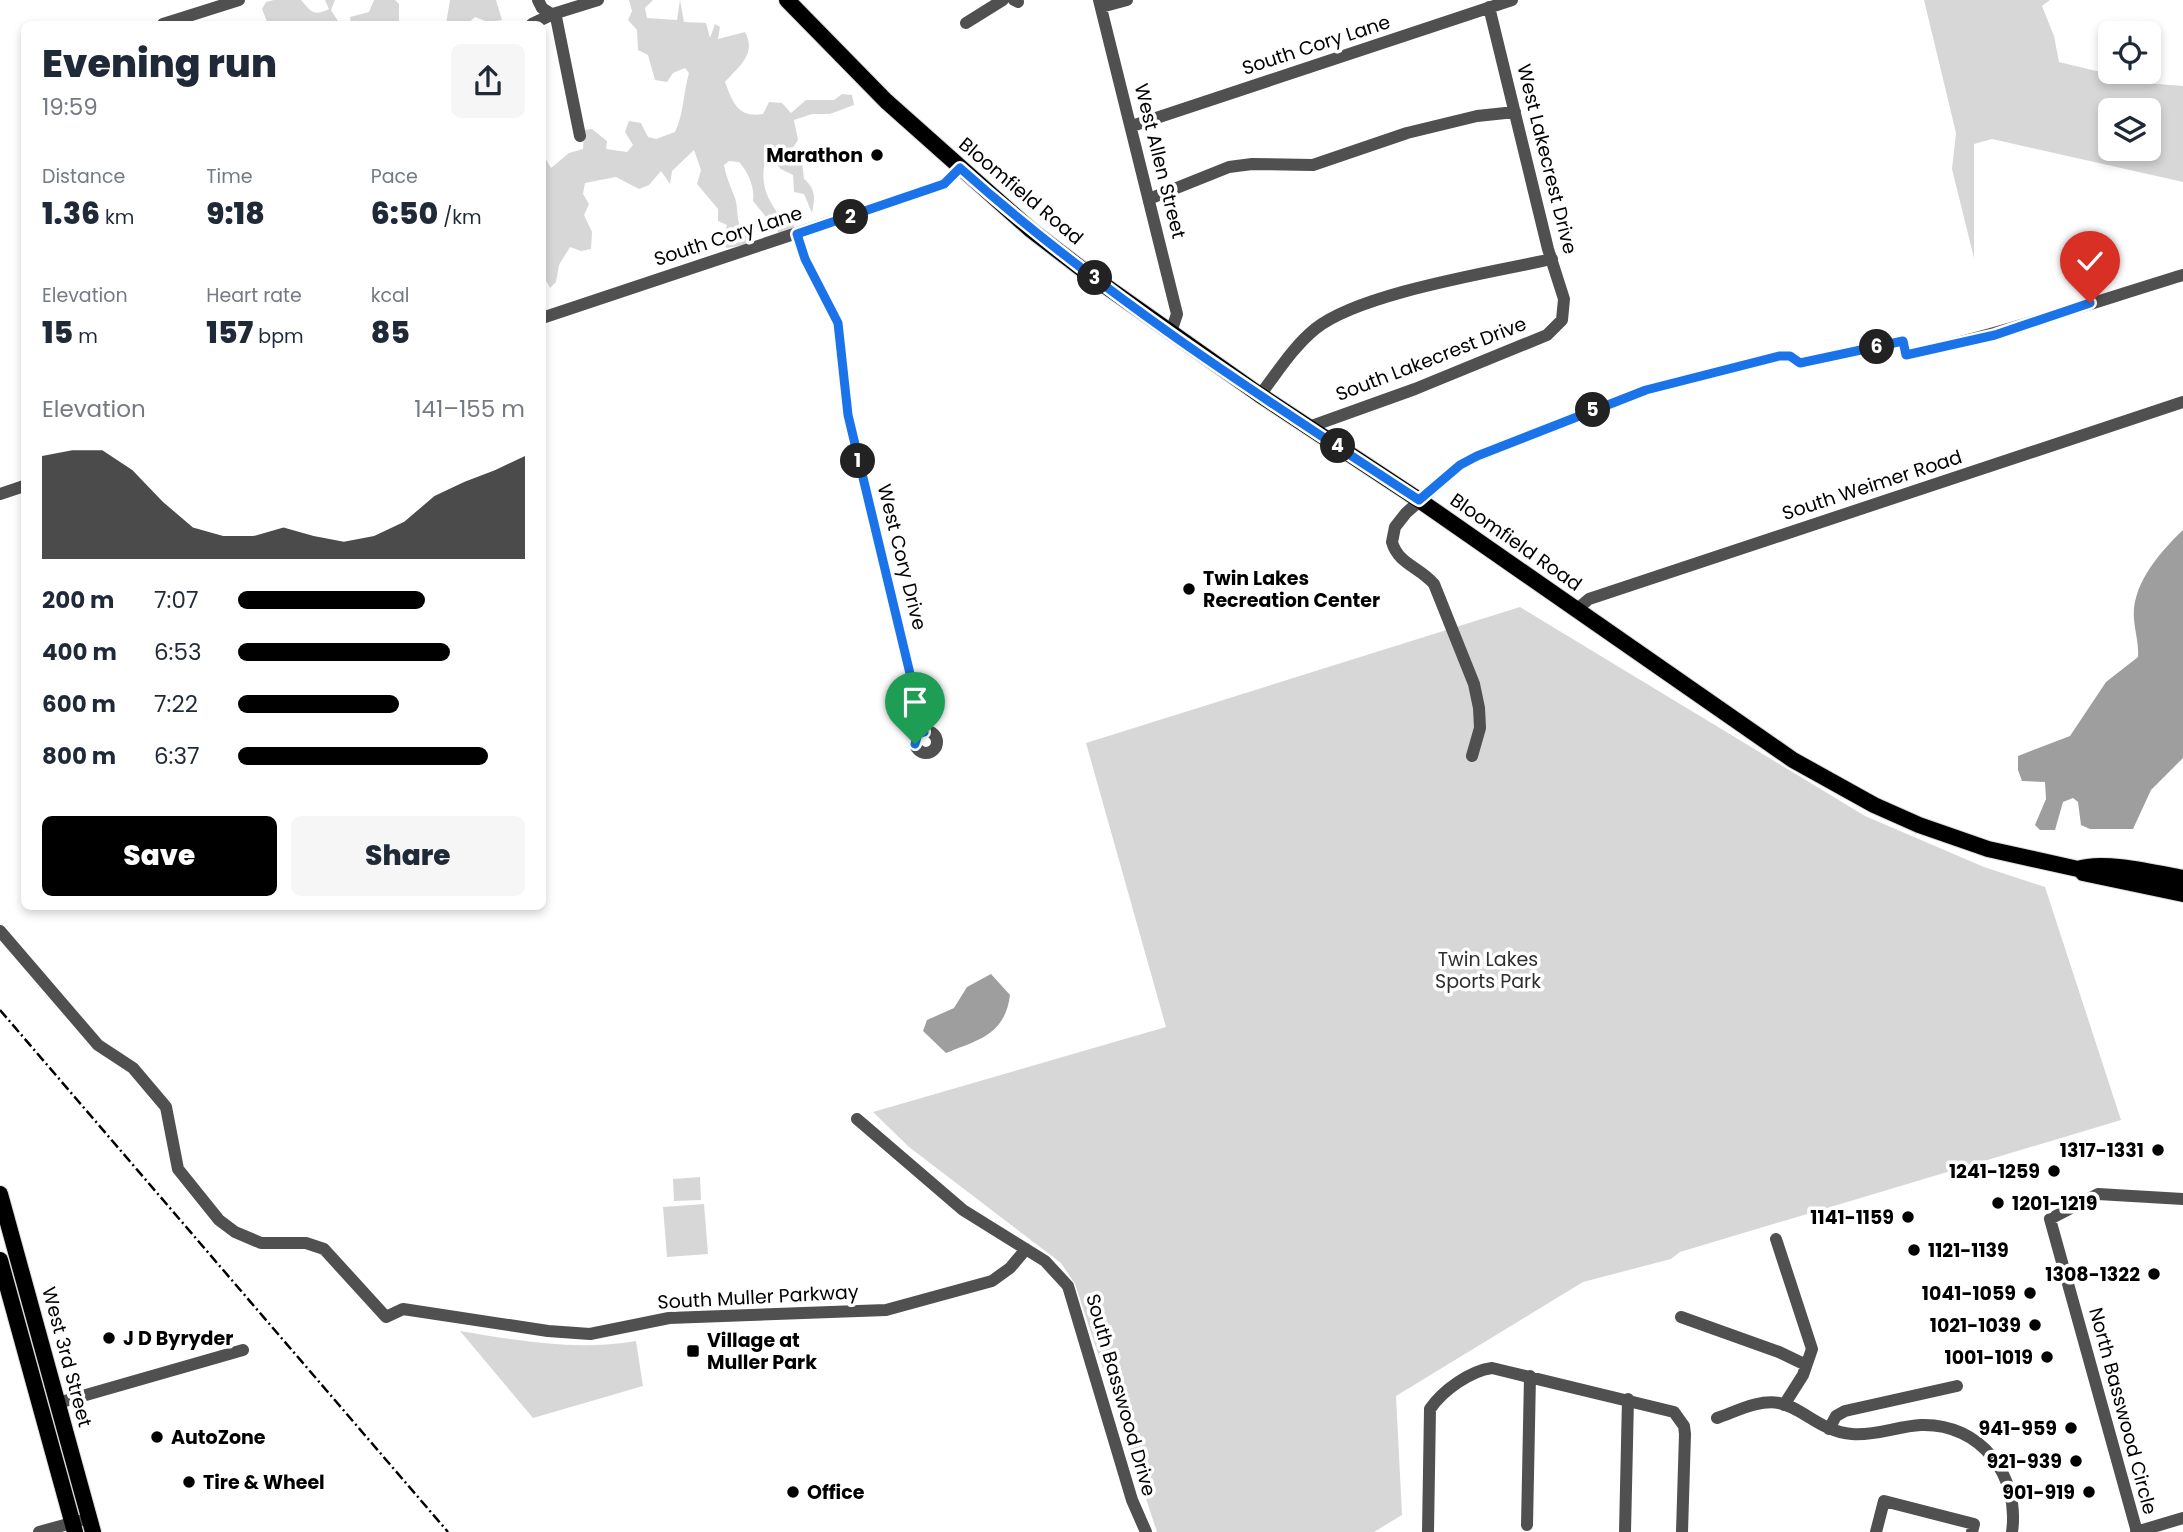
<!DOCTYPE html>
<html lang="en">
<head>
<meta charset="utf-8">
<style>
  body { margin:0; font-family:Poppins,sans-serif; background:#f6f6f7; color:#1f2937; height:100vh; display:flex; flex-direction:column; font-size:26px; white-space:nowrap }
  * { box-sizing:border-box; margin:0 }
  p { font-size:23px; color:#747a83 }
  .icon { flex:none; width:38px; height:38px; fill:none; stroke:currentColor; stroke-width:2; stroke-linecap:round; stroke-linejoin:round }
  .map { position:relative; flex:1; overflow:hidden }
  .details { position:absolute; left:21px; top:21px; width:525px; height:889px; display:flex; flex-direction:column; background:#fff; border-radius:10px; box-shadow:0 4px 10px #0003 }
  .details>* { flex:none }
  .buttons { position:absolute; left:2098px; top:21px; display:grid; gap:14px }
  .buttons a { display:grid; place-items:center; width:63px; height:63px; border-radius:10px; background:#fff; box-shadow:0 4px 10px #0003; font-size:35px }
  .pin { position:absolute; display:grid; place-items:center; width:60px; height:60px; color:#fff; margin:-72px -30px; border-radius:50% 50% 50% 0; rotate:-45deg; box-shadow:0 0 7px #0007 }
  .pin .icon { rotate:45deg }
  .km { position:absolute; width:35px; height:35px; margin:-18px; border-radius:50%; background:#222; color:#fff; font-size:19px; line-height:35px; text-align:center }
  .round { display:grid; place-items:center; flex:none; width:74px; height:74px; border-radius:10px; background:#f6f6f7 }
  .summary { display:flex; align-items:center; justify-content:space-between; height:119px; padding:0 21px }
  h1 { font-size:38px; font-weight:800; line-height:52px }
  .metrics { display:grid; grid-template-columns:repeat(3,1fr); gap:10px; height:119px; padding:7px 21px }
  .metrics div { display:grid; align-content:center }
  .metrics b { font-size:30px; font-weight:800 }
  .metrics small { font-size:19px; font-weight:400 }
  .metrics p { font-size:19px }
  .chart { height:196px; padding:14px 21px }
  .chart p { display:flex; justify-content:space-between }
  .chart svg { width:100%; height:126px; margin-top:7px; fill:#000; opacity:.7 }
  .action { display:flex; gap:14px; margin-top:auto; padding:14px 21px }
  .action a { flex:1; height:80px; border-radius:10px; background:#000; color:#fff; font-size:28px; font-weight:800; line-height:80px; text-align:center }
  .action a+a { background:#f6f6f7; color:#1f2937 }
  ul { padding:0 21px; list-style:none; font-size:23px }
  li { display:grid; grid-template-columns:112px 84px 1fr; align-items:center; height:52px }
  li i { height:18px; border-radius:9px; background:#000 }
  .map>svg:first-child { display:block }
</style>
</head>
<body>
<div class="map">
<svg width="2183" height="1532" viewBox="0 0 2183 1532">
  <rect width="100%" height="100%" fill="#fff"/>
  <path fill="#d7d7d7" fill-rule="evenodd" d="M274 0H301C311 11 313 17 329 9L325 0H335L331 10 338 21 345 24H268L262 9 266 2Z
    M374 0H395L399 4V24H351L350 17 369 12Z
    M450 0H496L502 20 488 22 475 17 467 24H446Z
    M629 0H653L645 8 647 18 677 20 680 0 684 22 706 23 710 38 715 24 720 27 718 39 745 32C757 54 739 66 725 82 733 103 738 118 763 114L769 102 782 103 791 113 806 100H834L842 94 852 95 854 105 830 114H812L794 120 798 140 792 149 802 162 804 179C816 189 815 198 812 213L804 194 794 192 793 175 781 169 771 159 765 162C760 184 767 199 780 216L797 214 793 230 779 233 753 201C755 187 748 172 739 162L729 161 724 165C726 177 731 187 735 198 740 214 733 229 753 237L750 244 727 248 722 244 727 225 718 221V209L697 184 701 170 694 150 672 171 670 184 661 171 649 185 639 189 616 177 585 183 583 194 589 204 584 215 592 232 591 249 581 251 570 247 559 265 556 282 550 288 543 275V154L551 168 569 153 583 149 584 130 592 129 607 141 606 149 627 152 633 145 625 132 629 121 641 123 648 137 656 139 675 132C684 114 683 93 689 73L685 68 673 73 667 82 655 80 648 55 638 50 637 30 628 20 632 11Z
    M1924 0H2050L2042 6 2054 36 2059 62 2146 83 2183 86V182L1992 139 1974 144V258L1952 169 1956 133ZM2110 110H2149V149H2110Z
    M1520 607 1865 816 1984 867 2045 887 2121 1120 1680 1252 1671 1259 1583 1282 1396 1396 1402 1515 1374 1532H1157L1075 1284 1061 1263 909 1147 873 1112 1166 1027 1086 743Z
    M700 1177 701 1200 674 1201 673 1179Z
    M704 1204 708 1254 667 1257 663 1207Z
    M460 1331C520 1341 576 1351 636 1341L643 1386 533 1418Z"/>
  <path fill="#9e9e9e" d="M2183 530V758L2151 790 2133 829H2090L2081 825 2078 802 2073 798 2063 802 2055 830H2040L2035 825 2046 799 2045 782 2022 781 2018 770V756L2070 736 2106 682 2138 657C2139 644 2135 632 2134 619 2131 585 2160 552 2183 530Z
    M991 974 1010 995C1005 1035 978 1040 946 1053L923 1031 927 1020 954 1008 967 987Z"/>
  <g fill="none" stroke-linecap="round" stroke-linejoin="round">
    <g stroke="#dbdbdb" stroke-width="18">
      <path id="major" d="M787 0 886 101 1031 230 1087 273 1260 395 1419 500 1793 760 1874 805 1919 825 1988 849 2078 869C2103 860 2156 873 2183 878
        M2083 873 2183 894
        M0 1194 93 1532
        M0 1260 75 1532"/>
    </g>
    <path stroke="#505050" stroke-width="12" d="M538 0 542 8 556 17 580 136
      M1014 0 1018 2
      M1099 0 1177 314 1171 332
      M1101 7 1127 0
      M966 23 1003 0
      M163 24 239 0
      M532 24 553 14 598 0
      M1132 126 1512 0
      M1149 199 1229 167 1252 164 1313 165 1407 133 1477 116 1515 112
      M797 234 805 259 838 323 848 416 924 731
      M542 318 944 184 960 168
      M1260 395C1277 373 1293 347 1315 329 1359 293 1493 272 1552 259
      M1309 427 1415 389 1547 335 1562 320 1564 299 1548 249 1489 7
      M0 494 24 486
      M1576 610 1589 599 2183 402
      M915 742a11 11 0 1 1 22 0a11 11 0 1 1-22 0Z
      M1472 756 1480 728 1479 708 1474 684 1434 584C1420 567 1398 564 1392 542L1395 527 1406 513 1460 465 1477 456 1646 390 1779 356H1790L1800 363 1903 341 1906 355C2000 335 2091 303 2183 275
      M0 931 98 1045 133 1068 166 1107 178 1169 219 1220 235 1232 261 1243H306L324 1249 386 1317 403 1309 548 1331 590 1334 669 1318 886 1310 992 1281 1010 1268 1026 1249
      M857 1119 963 1210 1045 1261 1068 1286 1132 1500 1146 1532
      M1776 1239 1812 1349 1803 1375 1784 1405
      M1681 1317 1779 1352 1806 1365
      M58 1403 243 1350
      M1717 1418C1735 1412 1759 1399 1779 1403 1802 1407 1821 1432 1852 1434 1876 1436 1898 1426 1921 1425 1981 1423 2020 1476 2012 1532
      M1829 1429 1836 1416 1845 1411 1957 1386
      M1527 1525 1530 1376
      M39 1532 79 1521
      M1428 1532 1430 1409C1443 1390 1470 1371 1492 1368L1674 1412 1684 1426 1685 1434 1682 1532
      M1625 1532 1628 1399
      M1876 1532 1884 1501 1974 1524 1972 1532
      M2136 1532 2183 1518
      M2137 1532 2050 1219 2098 1194 2183 1199"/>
    <use href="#major" stroke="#000" stroke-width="16"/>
    <path stroke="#000" stroke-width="2.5" stroke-dasharray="10 3.5 2 3.5" stroke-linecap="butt" d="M0 1010 448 1532"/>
  </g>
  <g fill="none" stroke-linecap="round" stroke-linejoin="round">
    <g stroke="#fff" stroke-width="14">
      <path id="route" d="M915 744 918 734 924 732 848 415 838 323 805 259 797 234 944 184 960 168C1101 294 1261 397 1419 500L1460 465 1477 456 1646 390 1779 356H1790L1800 363 1903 341 1906 355 1995 335 2090 303"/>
    </g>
    <use href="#route" stroke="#1a73e8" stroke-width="9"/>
  </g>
  <g fill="#000" stroke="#fff" stroke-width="2.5">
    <circle cx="877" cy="155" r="7"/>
    <circle cx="1189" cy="589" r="7"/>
    <circle cx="2158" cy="1150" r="7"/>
    <circle cx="2054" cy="1171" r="7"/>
    <circle cx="1998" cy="1203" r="7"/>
    <circle cx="1908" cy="1217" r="7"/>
    <circle cx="1914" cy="1250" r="7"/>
    <circle cx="2154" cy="1274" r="7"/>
    <circle cx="2030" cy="1293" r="7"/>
    <circle cx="2035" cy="1325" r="7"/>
    <circle cx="109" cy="1338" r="7"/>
    <rect x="686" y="1344" width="14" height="14" rx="3.5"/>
    <circle cx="2047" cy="1357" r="7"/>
    <circle cx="2071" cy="1428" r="7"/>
    <circle cx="157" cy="1437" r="7"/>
    <circle cx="2076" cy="1461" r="7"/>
    <circle cx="189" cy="1482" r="7"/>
    <circle cx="793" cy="1492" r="7"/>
    <circle cx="2089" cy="1492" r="7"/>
  </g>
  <g text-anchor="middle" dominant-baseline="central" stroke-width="7" stroke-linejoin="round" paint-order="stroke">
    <g font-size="19" fill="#000" stroke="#fff">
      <text transform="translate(1316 45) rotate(-18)">South Cory Lane</text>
      <text transform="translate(1547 159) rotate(76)">West Lakecrest Drive</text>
      <text transform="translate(1160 161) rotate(76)">West Allen Street</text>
      <text transform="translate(1021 191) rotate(40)">Bloomfield Road</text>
      <text transform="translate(728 236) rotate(-18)">South Cory Lane</text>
      <text transform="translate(1431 359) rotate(-21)">South Lakecrest Drive</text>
      <text transform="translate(1872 485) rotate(-18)">South Weimer Road</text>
      <text transform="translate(1516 542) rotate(35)">Bloomfield Road</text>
      <text transform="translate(902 557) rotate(76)">West Cory Drive</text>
      <text transform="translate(758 1297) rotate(-3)">South Muller Parkway</text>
      <text transform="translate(67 1357) rotate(75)">West 3rd Street</text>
      <text transform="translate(1121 1395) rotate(74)">South Basswood Drive</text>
      <text transform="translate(2123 1411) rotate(75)">North Basswood Circle</text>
    </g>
    <g font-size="19" font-weight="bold" fill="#000" stroke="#fff" text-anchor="end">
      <text x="863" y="155">Marathon</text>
      <text x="1203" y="578" text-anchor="start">Twin Lakes<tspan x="1203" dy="22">Recreation Center</tspan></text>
      <text x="2144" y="1150">1317-1331</text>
      <text x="2040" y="1171">1241-1259</text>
      <text x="2012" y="1203" text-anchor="start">1201-1219</text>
      <text x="1894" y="1217">1141-1159</text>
      <text x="1928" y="1250" text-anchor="start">1121-1139</text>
      <text x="2140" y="1274">1308-1322</text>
      <text x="2016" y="1293">1041-1059</text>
      <text x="2021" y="1325">1021-1039</text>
      <text x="123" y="1338" text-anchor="start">J D Byryder</text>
      <text x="707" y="1340" text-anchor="start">Village at<tspan x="707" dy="22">Muller Park</tspan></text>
      <text x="2033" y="1357">1001-1019</text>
      <text x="2057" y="1428">941-959</text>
      <text x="171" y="1437" text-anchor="start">AutoZone</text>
      <text x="2062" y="1461">921-939</text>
      <text x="203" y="1482" text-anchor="start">Tire &amp; Wheel</text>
      <text x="807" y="1492" text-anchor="start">Office</text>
      <text x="2075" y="1492">901-919</text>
    </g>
    <g font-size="19" fill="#2e2e2e" stroke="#fff">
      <text x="1488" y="959">Twin Lakes<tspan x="1488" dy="22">Sports Park</tspan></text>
    </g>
  </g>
</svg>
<div class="buttons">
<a><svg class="icon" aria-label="locate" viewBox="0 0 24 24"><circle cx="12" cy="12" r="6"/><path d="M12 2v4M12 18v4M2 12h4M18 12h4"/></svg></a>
<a><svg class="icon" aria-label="layers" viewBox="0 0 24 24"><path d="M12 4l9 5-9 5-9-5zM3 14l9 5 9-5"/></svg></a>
</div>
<div class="pin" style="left:915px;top:744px;background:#1e9e55"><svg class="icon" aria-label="arrive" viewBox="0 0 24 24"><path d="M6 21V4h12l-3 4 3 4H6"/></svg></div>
<div class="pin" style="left:2090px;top:303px;background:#d93025"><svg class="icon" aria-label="check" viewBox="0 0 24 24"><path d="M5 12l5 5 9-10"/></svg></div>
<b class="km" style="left:858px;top:461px">1</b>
<b class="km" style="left:851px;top:217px">2</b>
<b class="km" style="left:1095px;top:278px">3</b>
<b class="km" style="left:1338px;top:446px">4</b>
<b class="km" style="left:1593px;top:410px">5</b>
<b class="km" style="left:1877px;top:347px">6</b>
<section class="details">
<div class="summary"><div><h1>Evening run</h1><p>19:59</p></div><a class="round"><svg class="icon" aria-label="share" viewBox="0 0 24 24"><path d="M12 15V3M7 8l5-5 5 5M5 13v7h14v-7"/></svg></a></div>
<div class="metrics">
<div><p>Distance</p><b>1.36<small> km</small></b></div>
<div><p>Time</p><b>9:18</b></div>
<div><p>Pace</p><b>6:50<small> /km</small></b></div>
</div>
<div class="metrics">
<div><p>Elevation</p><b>15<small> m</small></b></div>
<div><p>Heart rate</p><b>157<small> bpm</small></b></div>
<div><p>kcal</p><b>85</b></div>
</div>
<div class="chart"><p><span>Elevation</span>141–155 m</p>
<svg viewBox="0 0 160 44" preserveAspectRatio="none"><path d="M0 44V8L10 6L20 6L30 13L40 24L50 33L60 36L70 36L80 33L90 36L100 38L110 36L120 31L130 22L140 17L150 13L160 8V44z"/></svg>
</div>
<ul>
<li><b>200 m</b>7:07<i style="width:65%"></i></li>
<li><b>400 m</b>6:53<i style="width:74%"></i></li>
<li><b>600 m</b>7:22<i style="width:56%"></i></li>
<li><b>800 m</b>6:37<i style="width:87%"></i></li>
</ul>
<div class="action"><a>Save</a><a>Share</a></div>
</section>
</div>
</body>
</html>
